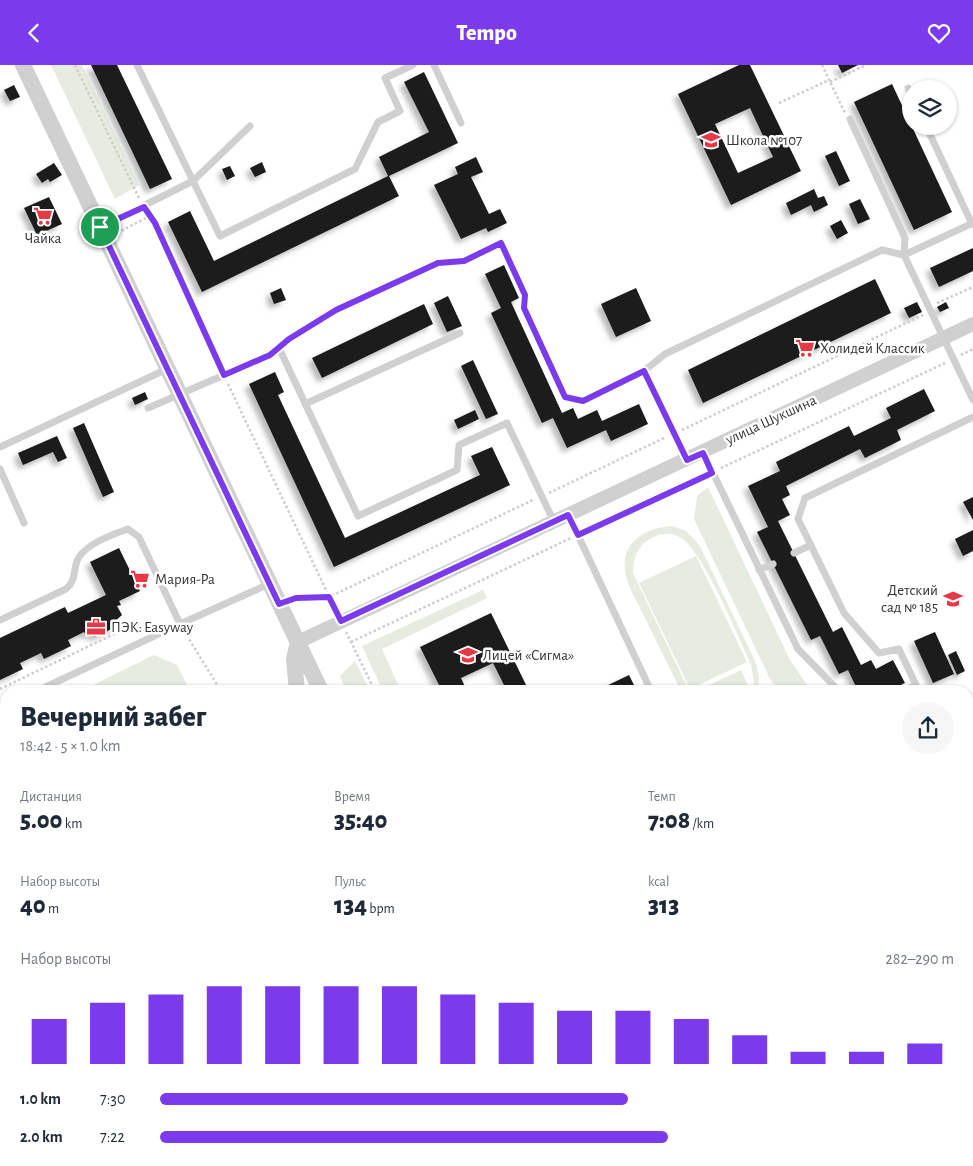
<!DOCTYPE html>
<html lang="ru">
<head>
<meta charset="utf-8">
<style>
  body { margin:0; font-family:"Alegreya Sans",sans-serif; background:#f6f6f7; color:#1f2937; height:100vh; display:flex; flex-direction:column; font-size:19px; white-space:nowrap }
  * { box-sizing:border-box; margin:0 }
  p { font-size:16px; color:#747a83 }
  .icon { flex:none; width:28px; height:28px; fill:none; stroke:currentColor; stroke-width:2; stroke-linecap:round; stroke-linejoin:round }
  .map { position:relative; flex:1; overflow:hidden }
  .panel { position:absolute; left:0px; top:620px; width:974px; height:481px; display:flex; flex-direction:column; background:#fff; border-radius:20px 20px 0 0; box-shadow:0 1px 4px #0004 }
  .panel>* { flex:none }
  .tools { position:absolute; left:902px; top:15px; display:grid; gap:10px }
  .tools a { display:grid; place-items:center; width:55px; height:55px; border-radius:50%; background:#fff; box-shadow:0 1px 4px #0004; font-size:25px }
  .pin { position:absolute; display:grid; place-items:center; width:42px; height:42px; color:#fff; margin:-21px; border:2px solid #fff; border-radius:50%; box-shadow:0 1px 5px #0007 }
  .round { display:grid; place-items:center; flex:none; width:52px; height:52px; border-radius:26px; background:#f6f6f7 }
  .overview { display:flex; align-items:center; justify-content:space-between; height:85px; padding:0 20px }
  h1 { font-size:28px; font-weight:800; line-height:38px }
  .figures { display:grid; grid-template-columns:repeat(3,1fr); gap:8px; height:85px; padding:5px 20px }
  .figures div { display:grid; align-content:center }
  .figures b { font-size:25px; font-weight:800 }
  .figures small { font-size:14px; font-weight:400 }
  .figures p { font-size:14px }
  .chart { height:140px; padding:10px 20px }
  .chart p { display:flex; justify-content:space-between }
  .chart svg { width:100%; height:90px; margin-top:5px; stroke:#7c3aed; stroke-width:6 }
  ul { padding:0 20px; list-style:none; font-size:16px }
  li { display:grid; grid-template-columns:80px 60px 1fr; align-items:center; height:38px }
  li i { height:12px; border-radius:6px; background:#7c3aed }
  header { display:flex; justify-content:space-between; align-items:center; height:65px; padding:0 20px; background:#7c3aed; color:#fff; font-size:22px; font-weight:800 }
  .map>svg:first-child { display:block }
</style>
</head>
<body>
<header><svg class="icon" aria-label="back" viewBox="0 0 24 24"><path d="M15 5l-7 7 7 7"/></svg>Tempo<svg class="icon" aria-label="heart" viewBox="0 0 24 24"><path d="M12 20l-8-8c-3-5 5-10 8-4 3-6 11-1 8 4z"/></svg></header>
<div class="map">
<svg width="973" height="1101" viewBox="0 0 973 1101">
  <defs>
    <filter id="shadow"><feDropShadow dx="-4.5" dy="4.5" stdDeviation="2.5" flood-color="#0004"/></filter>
  </defs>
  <rect width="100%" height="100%" fill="#fff"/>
  <path fill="#e6ecdf" d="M51 0H82L139 120 115 134Z
    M708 422 790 595 811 626H779L770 614 694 454 697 431Z
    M672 461 686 466 700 481 756 598 759 612 758 626H752L754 617 751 600C740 574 702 485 681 473 672 467 661 468 652 473 638 479 633 494 633 508L689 626H681C669 601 656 576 644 551 637 536 627 521 625 505 621 476 648 462 672 461Z
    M696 491 747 597 690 624 639 518Z
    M483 525 487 533 382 584 401 626H383L362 581Z
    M154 590 177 600 190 626H81Z
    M355 596 370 626H346L340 611Z
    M741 605 750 625 704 626 703 623Z
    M6 663V1095H162L156 1101H0V667Z"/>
  <path fill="#1a1a1a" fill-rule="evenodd" filter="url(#shadow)" d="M91 0H117L172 114 150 124Z
    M739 0H750L801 106 731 140 678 29ZM750 43 773 92 738 108 715 59Z
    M838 0H858L842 8Z
    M424 7 458 78 389 111 399 131 202 227 168 157 190 146 214 196 388 111 379 92 429 67 404 17Z
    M892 19 952 147 914 165 854 37Z
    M14 20 20 32 10 36 4 25Z
    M836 86 850 116 839 121 825 91Z
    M476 92 483 107 471 112 489 149 500 144 507 158 488 167 486 163 461 174 434 120 458 109 455 102Z
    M262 97 266 107 255 112 250 103Z
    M54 98 62 110 50 117 48 114 42 118 36 109Z
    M230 101 235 111 227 115 222 104Z
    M814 124 818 133 824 131 828 140 814 147 811 140 791 150 786 138Z
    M49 132 62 159 37 170 24 143Z
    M860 134 870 154 858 159 849 139Z
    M841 155 848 168 837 174 830 161Z
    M973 183V206L939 222 930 203Z
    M504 200 519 233 511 237 562 348 573 343 578 354 597 345 602 356 639 339 648 359 611 376 606 365 567 383 553 353 542 358 491 248 501 243 485 209Z
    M875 214 891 248 703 338 688 305Z
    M281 223 286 235 274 239 270 228Z
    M636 223 651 256 616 272 601 239Z
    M448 231 462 261 447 267 434 238Z
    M917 237 922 247 909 253 904 243Z
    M946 237 949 243 940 247 937 242Z
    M424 239 433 259 322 313 312 293Z
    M473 295 498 349 486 354 461 301Z
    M275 307 284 327 278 330 345 473 480 410 471 391 492 382 510 420 334 502 249 319Z
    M924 324 935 346 897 365 901 375 865 393 860 384 786 421 790 430 782 434 790 450 778 456 833 567 842 562 861 600 871 595 876 604 893 595 905 618 888 626H858L848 605 839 609 820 571 811 575 757 467 768 462 748 421 780 406 776 397 849 361 854 371 891 353 886 343Z
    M145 327 148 334 135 340 132 333Z
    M475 345 479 354 458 364 454 355Z
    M84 358 114 427 103 432 73 363Z
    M57 371 67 393 58 397 53 387 23 400 18 388Z
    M973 432V455L963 437Z
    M973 465V486L963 491 955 474Z
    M119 483 140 526 119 536 121 540 117 541 122 550 114 557 116 562 94 572 91 567 86 570 84 567 68 575 71 581 44 594 41 588 20 598 23 604 0 615V573L65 542 68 548 106 530 90 497Z
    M491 548 529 626H507L493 598 461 613 467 626H442L420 582Z
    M935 567 954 609 933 618 914 576Z
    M956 586 965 606 957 610 948 590Z
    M629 610 637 626H596Z
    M973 670V714L968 709V673Z
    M968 826 973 829V893L968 904Z
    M203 1095H236L239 1101H206Z
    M620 1095H663L666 1101H642L640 1098 635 1101H623Z"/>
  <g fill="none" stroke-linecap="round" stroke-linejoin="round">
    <path stroke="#cdcdcd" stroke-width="2.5" stroke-dasharray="2.5 2.5" stroke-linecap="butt" d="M75 0 139 133
      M822 0 845 48
      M830 17 866 0
      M779 38 829 15
      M150 151 220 302
      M117 168 150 151
      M937 238 973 222
      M961 290 973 284
      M228 319 336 546
      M682 365 923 250
      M721 403 945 298
      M549 428 666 372
      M585 466 705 411
      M292 534 329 532 535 434
      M184 566 221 626
      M346 567 375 626
      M351 577 571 473
      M0 624 131 561
      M968 638 973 636
      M0 702 6 707
      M0 726 6 779
      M0 950 6 948
      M0 976 6 965
      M0 1055 6 1032
      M72 1095 75 1101
      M463 1095 466 1101 479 1095
      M597 1095 600 1101
      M971 1101 973 1100"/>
    <path stroke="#d0d0d0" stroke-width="7" d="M137 0 193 116 250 61
      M434 0 461 58
      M908 23 911 31
      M850 54 905 173 904 190 973 158
      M926 61 972 159
      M101 162 193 116 220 171 355 104 378 57 400 46 385 13 413 0
      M279 283 358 451 457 405 459 380 507 358 554 457
      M305 339 460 268
      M148 343 270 290 289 274 336 245 438 198 464 195 501 178 525 230 524 243 565 332 583 336 644 306
      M0 382 167 304
      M703 387 798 584 839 626
      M687 394 644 306 665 289 882 185 904 190 973 335
      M0 404 24 458
      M569 451 651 626
      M794 488 811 480
      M759 505 773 499
      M0 555 66 524C76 515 73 508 77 496 83 480 113 469 128 464L139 472 180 559 269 519
      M37 626 180 559
      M903 626 916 620 899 584 879 588 844 548 798 454 805 433 973 352
      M0 644 6 641
      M968 659 973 656
      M968 760 973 735
      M968 784 973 794
      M968 942 973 931
      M239 1095 243 1101
      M678 1095 681 1101
      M166 1099 171 1095
      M361 1101 374 1095
      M949 1101 960 1095"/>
    <path stroke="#d0d0d0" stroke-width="14" d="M298 577 973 259"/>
    <path stroke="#d0d0d0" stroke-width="16" d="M23 0 321 626
      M297 626 294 594 298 577
      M514 1095 517 1101
      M547 1095 550 1101"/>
  </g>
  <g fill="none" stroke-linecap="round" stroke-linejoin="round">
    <g stroke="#fff" stroke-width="10">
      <path id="route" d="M144 142 155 158 224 310 270 290 289 274 336 245 438 198 464 196 501 178 525 230 524 243 565 332 583 336 644 306 687 395 703 388 712 408 578 470 568 450 341 556 329 532 296 533 279 539 100 162Z"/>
    </g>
    <use href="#route" stroke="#7c3aed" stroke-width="6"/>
  </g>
  <defs>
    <g id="school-bare" transform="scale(1.5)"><path d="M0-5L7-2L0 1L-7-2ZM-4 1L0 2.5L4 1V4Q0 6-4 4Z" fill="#e63946" stroke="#fff" stroke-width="2.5" paint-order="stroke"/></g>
    <g id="supermarket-bare" transform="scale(1.5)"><path d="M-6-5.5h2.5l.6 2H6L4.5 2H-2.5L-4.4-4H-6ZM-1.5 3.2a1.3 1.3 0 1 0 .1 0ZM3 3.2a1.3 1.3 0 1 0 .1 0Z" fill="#e63946" stroke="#fff" stroke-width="2.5" paint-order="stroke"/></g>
    <g id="office-bare" transform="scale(1.5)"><path d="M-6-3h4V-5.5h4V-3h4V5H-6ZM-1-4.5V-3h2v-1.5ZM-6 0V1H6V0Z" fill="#e63946" stroke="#fff" stroke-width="2.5" paint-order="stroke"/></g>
  </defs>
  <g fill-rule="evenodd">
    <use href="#school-bare" x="711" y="75"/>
    <use href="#supermarket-bare" x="43" y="151"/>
    <use href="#supermarket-bare" x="805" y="283"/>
    <use href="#supermarket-bare" x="140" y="514"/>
    <use href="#school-bare" x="953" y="534"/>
    <use href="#office-bare" x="96" y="562"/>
    <use href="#school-bare" x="468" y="590"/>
  </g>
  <g text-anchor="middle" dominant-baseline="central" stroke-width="5" stroke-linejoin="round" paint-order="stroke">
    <g font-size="15" fill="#333" stroke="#fff" text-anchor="start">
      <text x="726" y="75">Школа №107</text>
      <text x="43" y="173" text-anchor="middle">Чайка</text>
      <text x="820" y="283">Холидей Классик</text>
      <text x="155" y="514">Мария-Ра</text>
      <text x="938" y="525" text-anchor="end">Детский<tspan x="938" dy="17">сад № 185</tspan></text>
      <text x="111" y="562">ПЭК: Easyway</text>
      <text x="483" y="590">Лицей «Сигма»</text>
    </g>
    <g font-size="15" fill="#333" stroke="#fff">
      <text transform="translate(771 355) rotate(-25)">улица Шукшина</text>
    </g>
  </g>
</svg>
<div class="tools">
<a><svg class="icon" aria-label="layers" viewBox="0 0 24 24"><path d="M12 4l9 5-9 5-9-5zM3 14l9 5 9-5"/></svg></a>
</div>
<div class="pin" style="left:100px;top:162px;background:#1e9e55"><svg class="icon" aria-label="arrive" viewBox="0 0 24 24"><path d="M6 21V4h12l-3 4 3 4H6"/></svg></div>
<section class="panel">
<div class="overview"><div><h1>Вечерний забег</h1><p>18:42 · 5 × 1.0 km</p></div><a class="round"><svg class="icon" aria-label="share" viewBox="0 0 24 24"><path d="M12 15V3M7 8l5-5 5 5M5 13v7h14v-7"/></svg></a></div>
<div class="figures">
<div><p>Дистанция</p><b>5.00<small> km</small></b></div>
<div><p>Время</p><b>35:40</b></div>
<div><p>Темп</p><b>7:08<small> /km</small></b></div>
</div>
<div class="figures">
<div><p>Набор высоты</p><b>40<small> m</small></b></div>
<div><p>Пульс</p><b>134<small> bpm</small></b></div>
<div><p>kcal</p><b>313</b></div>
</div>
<div class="chart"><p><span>Набор высоты</span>282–290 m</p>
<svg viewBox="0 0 160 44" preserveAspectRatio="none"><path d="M5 44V22M15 44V14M25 44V10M35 44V6M45 44V6M55 44V6M65 44V6M75 44V10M85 44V14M95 44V18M105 44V18M115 44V22M125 44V30M135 44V38M145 44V38M155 44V34"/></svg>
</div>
<ul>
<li><b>1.0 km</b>7:30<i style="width:59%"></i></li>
<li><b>2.0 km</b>7:22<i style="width:64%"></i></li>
</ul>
</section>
</div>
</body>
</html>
